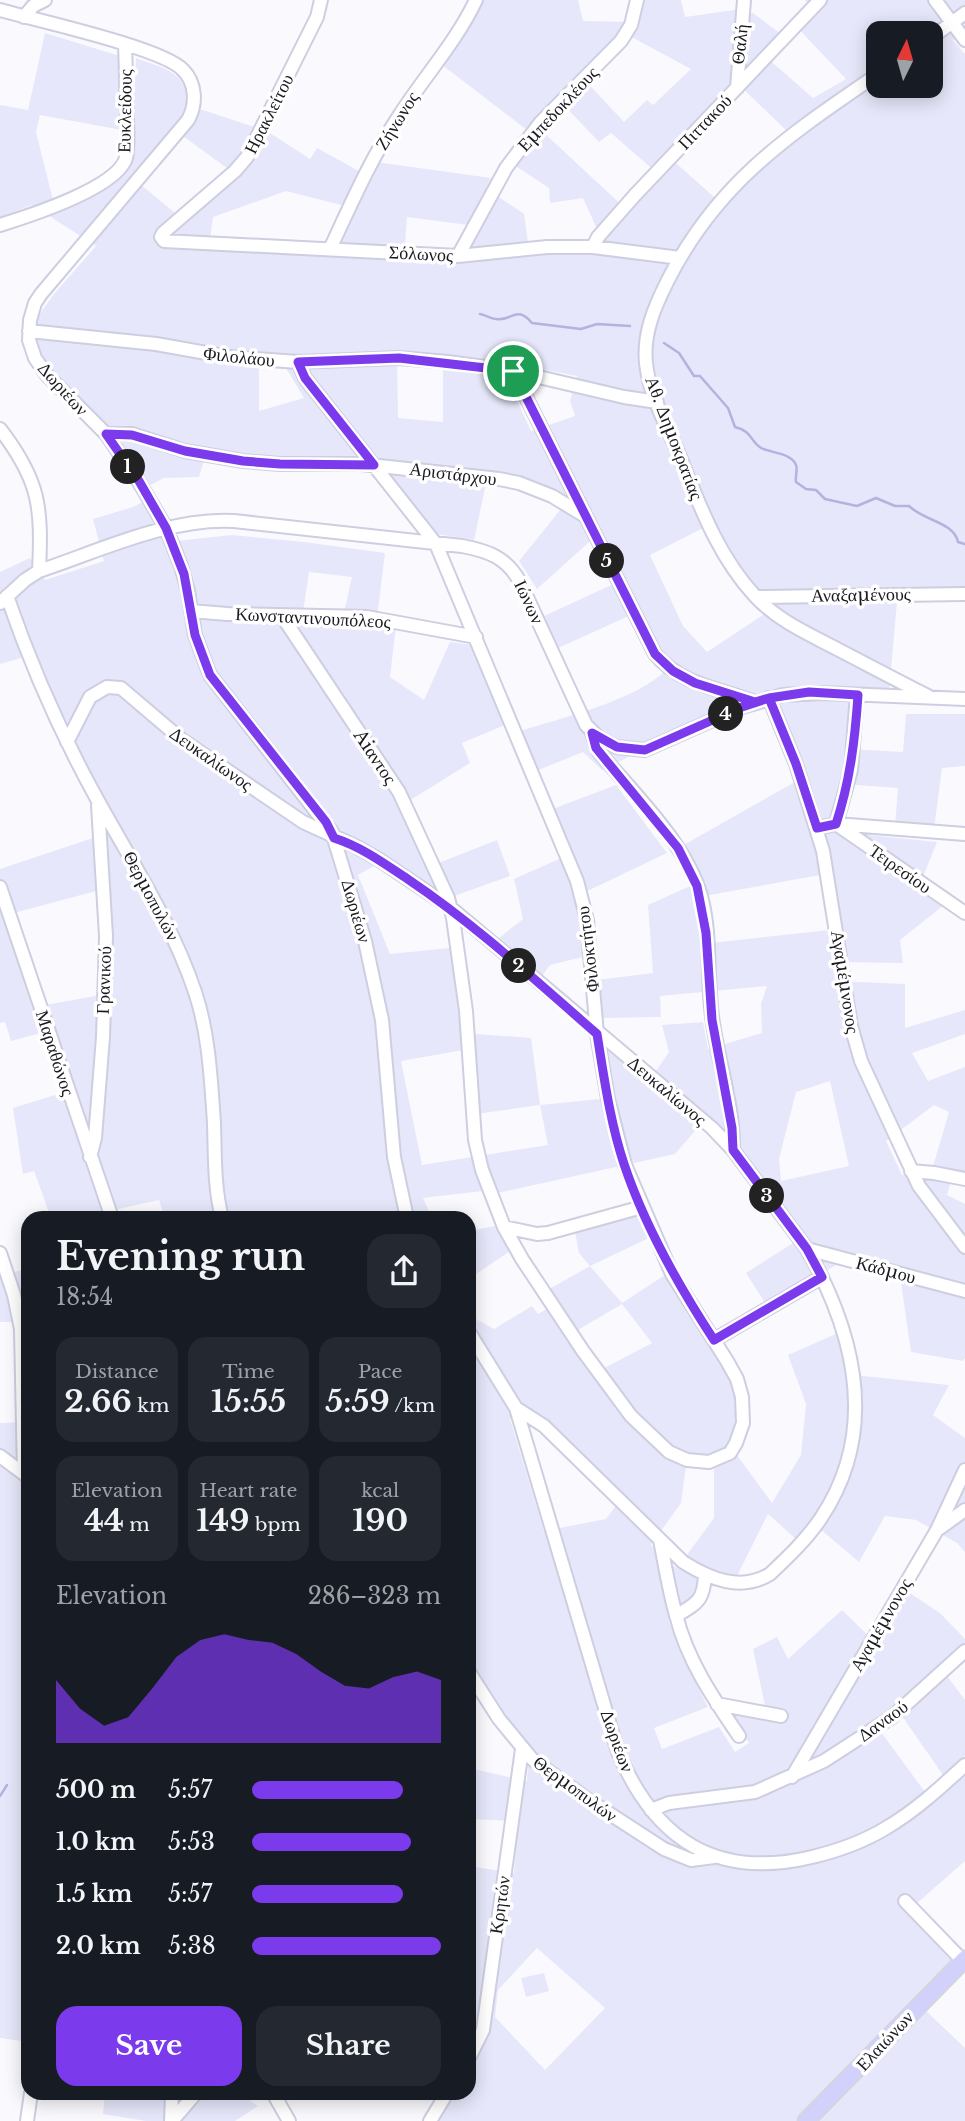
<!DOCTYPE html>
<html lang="en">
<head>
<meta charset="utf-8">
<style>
  body { margin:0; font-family:"Libre Baskerville",serif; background:#242831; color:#f1f3f6; height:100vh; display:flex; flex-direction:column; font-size:26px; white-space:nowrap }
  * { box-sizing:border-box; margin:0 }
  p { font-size:23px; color:#9ea1a6 }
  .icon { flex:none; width:38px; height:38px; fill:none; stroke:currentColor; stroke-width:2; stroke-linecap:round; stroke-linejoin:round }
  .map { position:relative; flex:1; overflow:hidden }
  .panel { position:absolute; left:21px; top:1211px; width:455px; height:889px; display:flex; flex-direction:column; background:#171b24; border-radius:21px; box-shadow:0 4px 18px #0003 }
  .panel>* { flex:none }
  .needle { width:46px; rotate:5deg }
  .controls { position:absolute; left:866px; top:21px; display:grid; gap:14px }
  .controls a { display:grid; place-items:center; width:77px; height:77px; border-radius:14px; background:#171b24; box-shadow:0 4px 18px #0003; font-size:35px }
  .pin { position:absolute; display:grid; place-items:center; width:60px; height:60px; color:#fff; margin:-30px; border:4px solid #fff; border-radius:50%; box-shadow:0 2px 7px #0007 }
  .km { position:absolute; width:35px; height:35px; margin:-18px; border-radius:50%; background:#222; color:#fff; font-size:19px; line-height:35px; text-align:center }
  .round { display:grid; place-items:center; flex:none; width:74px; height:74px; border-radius:21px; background:#242831 }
  .summary { display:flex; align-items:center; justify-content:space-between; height:119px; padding:0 35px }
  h1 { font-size:38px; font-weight:700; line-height:52px }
  .figures { display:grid; grid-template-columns:repeat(3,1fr); gap:10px; height:119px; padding:7px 35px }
  .figures div { display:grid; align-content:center; border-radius:18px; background:#242831; text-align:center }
  .figures b { font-size:30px; font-weight:700 }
  .figures small { font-size:19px; font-weight:400 }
  .figures p { font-size:19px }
  .chart { height:196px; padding:14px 35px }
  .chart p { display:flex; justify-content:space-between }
  .chart svg { width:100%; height:126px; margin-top:7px; fill:#7c3aed; opacity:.7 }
  .button { display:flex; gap:14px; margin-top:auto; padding:14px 35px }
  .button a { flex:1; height:80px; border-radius:21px; background:#7c3aed; color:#fff; font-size:28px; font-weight:700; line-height:80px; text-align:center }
  .button a+a { background:#242831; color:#f1f3f6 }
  ul { padding:0 35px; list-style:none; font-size:23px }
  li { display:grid; grid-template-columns:112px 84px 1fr; align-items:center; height:52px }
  li i { height:18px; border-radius:9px; background:#7c3aed }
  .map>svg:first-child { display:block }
</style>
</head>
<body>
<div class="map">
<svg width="965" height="2121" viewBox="0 0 965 2121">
  <rect width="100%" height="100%" fill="#fafafe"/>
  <path fill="#e6e7fa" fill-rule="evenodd" d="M484 0H578L583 21 638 22 644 0H681L685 17 734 10 753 13 782 35 765 56 813 98 846 79 793 23 808 4 805 0H965V28L953 40 965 54V590L898 591 889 692 855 693 850 749 903 752 906 714H965V766L942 768 934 829 895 826 898 788 843 784 830 831 937 842 919 887 944 905 900 940 903 963 833 962 837 981 905 984V1028L965 1010V1034L912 1053 928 1081 965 1067V1176L953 1174 947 1195 965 1204V1358L963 1361 911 1352 899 1269 848 1258 767 1306 746 1273 801 1238 706 1118 675 1154 493 1194 491 1190 423 1198 432 1218H165L159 1200 96 1214 97 1218H51L34 1171 23 1174 13 1108 71 1090 52 1030 11 1041 5 1022 0 1023V869L102 835 106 808 32 655 0 664V572L30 558 45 580 104 561 93 519 133 507 149 499 175 541 232 535 304 542 385 553 377 618 396 626 390 677 424 700 450 642 474 645 505 725 462 743 470 763 401 806 428 867 497 840 510 876 440 901 384 860 358 875 390 954 450 948 461 1033 531 1038 540 1105 610 1098 602 1045 647 1084 669 1052 662 1025 703 1022 708 1049 762 1033 761 1004 767 986 660 996 661 1017 603 1018 597 980 653 973 648 905 699 882 680 847 802 778 771 695 726 709 602 770 583 752 536 771 520 731C561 718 638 700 667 669L631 615 558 648 544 616 620 581 597 535 537 589 519 561 565 504 488 474 474 540 436 534 379 461 331 456 283 458 236 455 207 450 199 477 164 478 143 489 89 408 49 372 35 346 36 319 54 294 96 246 32 205 0 217V105L28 110 45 33 120 56 122 130 40 115 36 132 55 208 132 159 136 58C168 70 187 71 189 110H203L267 131 310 159 317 148 368 176 376 162 491 178 486 188 524 214 530 256 557 252 601 255 603 242 583 198 550 203 549 188 514 165 542 131 627 210 657 173 611 133 599 142 558 99 527 130 441 64ZM624 33 691 69 653 105 647 100 624 122 582 77ZM878 33H931V86H878ZM738 84 792 136 722 204 668 156ZM173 129 238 176 186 222 134 179ZM286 191 353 208 336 254 209 247 213 217ZM407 217 468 225 470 263 404 260ZM259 351 277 353 304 398 259 411ZM397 351 443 356V422L398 418ZM499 361 577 376 570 401 575 416 531 431ZM715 522 749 583 761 594 777 593 763 615 707 652 683 626 650 555ZM309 572 352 577 342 621 302 619ZM831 873 839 929 710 943 704 896ZM107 888 113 949 111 993 35 1007 3 916ZM475 1048 477 1114 540 1105 548 1145 422 1165 401 1061ZM830 1081 849 1166 781 1181 779 1159 796 1092ZM934 1105 949 1112 929 1180 902 1175 886 1141Z
    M616 785 667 853 577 896 583 957 550 965 539 980 495 941 523 919 514 879 568 855 550 810Z
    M639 1212 651 1237 590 1266 622 1303 668 1273 730 1372 740 1414 731 1447 772 1503 801 1455 806 1404 788 1355 838 1333 854 1375 949 1385 933 1415 965 1438V1552L957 1543 916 1520 885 1516 859 1562 813 1523 796 1539 768 1514 737 1576 712 1569 686 1556 714 1518V1460L687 1458 681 1503 651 1545 666 1562 698 1579 702 1592 687 1608 668 1619 680 1652 708 1707 654 1728 662 1749 719 1727 735 1752 749 1743 730 1714 768 1720 753 1649 777 1637 788 1659 842 1610 875 1642 907 1591 941 1614 965 1639V1655L942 1669 965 1700V1756L961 1759 965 1764V1861L907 1912 961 1971 923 2008 965 2048V2121H437L455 2093H469V1866L514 1873 518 1821 469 1819V1768L527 1781 529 1751 471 1666 469 1668V1315L494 1329 532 1306 538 1314 554 1305 546 1291 590 1266 579 1253 574 1226ZM622 1304 652 1343 591 1375 566 1337ZM534 1410 620 1500 606 1519 544 1531 510 1419ZM897 1709 943 1775 925 1792 876 1725ZM537 1948 605 2008 545 2070 495 2017 498 1990Z
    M495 1226 510 1251 469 1279V1231Z
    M0 1264 5 1275 28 1268V1304H14L16 1322H0Z
    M28 1422V1456L18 1457 15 1477 28 1486V2042L0 2038V1423Z
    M544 1973 549 1991 526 1997 521 1978Z
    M105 2093H238L258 2106 235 2121H146L103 2114Z"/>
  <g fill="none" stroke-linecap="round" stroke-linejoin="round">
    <path stroke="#b2b3de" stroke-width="2.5" d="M480 314C486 315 491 319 496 319 512 322 516 304 532 323L581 329 597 324 630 326
      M664 343 679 353 694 376H700L728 408 735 427C752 431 750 441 761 448 771 453 792 453 796 465 798 469 795 476 796 482L806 489 816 490 825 499 857 506 876 498 895 506H909C924 521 954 522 958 542L965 544
      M0 1796 7 1785"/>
    <g stroke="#cdcee0" stroke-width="16">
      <path id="minor" d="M321 0 317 17 247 157 235 171 163 233 161 237 164 241 458 256 547 247H593L680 258
        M935 0 965 40
        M0 10C35 20 163 48 183 70 196 83 197 104 188 120L41 294 35 303 30 320 29 340 35 358 46 374 106 434 139 482 166 528 181 566 188 591 195 635 210 675 332 832 365 941 382 1020 394 1157 407 1218
        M24 17 33 6 45 0
        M931 38 965 13
        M878 74C789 135 717 182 667 282 654 308 643 334 646 363 649 395 668 428 680 457 700 506 718 556 755 596 778 621 809 634 839 650 868 665 898 681 928 696
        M737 88 744 0
        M0 225C29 216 117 188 126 158 129 145 127 129 127 115 126 92 126 68 125 45
        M593 247 598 237 635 195 820 0
        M330 249C351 204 371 158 399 116 424 77 456 42 476 0
        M458 256 506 168 540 123 621 41 631 25 637 0
        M29 331 156 344 229 357 298 362 399 358 448 362 513 371 624 397 657 402
        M513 371 655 654C681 685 719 688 755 702
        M0 429C40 481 42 507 39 571
        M106 434H132L185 451 243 461 280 464H361L499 479 519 483 552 496 585 516
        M7 596C31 666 61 734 97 799 132 863 172 923 195 992 209 1033 211 1081 214 1123 215 1155 214 1187 222 1218
        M756 597 965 594
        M0 603 25 580 39 571C99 551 170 517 234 521L462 546C489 551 507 558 520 582L586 725 599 738 616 747 645 750 742 707 783 695 822 693 965 699
        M191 611 227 614 367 617 476 637
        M282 616 399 792 448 898 453 918 466 1011 475 1140 482 1170 504 1227 522 1259 583 1351 631 1416 669 1452 687 1460 709 1462 730 1453 736 1443 743 1423 742 1397 737 1379 727 1361 672 1274 625 1165 608 1099 597 1034 587 920 577 881 436 544 305 378 298 362
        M857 695 851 770 836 824 965 913
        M769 698 796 764 823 851 851 1026 861 1061 919 1186 965 1247
        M592 733 599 752C634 794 686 843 701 896 712 937 706 982 713 1023 719 1065 734 1108 733 1150
        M67 742 90 697 107 687 121 688 181 739 303 822 355 846 378 859 451 908 712 1128 733 1150 807 1249C855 1334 879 1431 821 1518 807 1539 788 1557 770 1574 741 1592 710 1579 683 1562L544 1426 516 1408
        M817 828 836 824 965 834
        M0 887 112 1218
        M90 1157 95 1138 103 1037 106 936 98 805
        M911 1171 934 1173 965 1179
        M504 1227 537 1234 548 1233 642 1207
        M807 1249 965 1291
        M0 1253 14 1295 21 1329 24 1473
        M469 1332 516 1408 618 1752C655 1840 716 1880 812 1857 837 1851 863 1842 886 1828 915 1811 940 1788 965 1765
        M714 1340 822 1277
        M0 1456 28 1477
        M937 1530 965 1510
        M660 1540C665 1565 669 1591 676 1615 687 1660 713 1698 739 1736
        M676 1616C697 1603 704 1601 705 1574
        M469 1672 499 1719 532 1759 587 1799 664 1849 691 1860 714 1857
        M717 1704 781 1716
        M792 1777 937 1530 965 1470
        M651 1810 669 1803 755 1792 824 1761 892 1717 965 1651
        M905 1901 963 1961
        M469 2058 483 2030 522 1749
        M273 2093 289 2121
        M27 2121 31 2093
        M171 2121 172 2093
        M172 2121 196 2093
        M430 2121 447 2093"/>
    </g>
    <g stroke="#d6d6d7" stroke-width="19">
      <path id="major" d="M806 2121 965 1959"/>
    </g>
    <use href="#minor" stroke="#fff" stroke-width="12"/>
    <use href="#major" stroke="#d2d1fc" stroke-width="16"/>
  </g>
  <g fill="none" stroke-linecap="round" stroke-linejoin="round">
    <g stroke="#fff" stroke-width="14">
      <path id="route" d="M513 371 399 358 298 362 305 378 374 465 280 464 243 461 185 451 132 435 106 434 139 481 166 528 184 574 195 635 210 675 326 822 334 838C362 847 385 864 409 880 476 925 536 981 597 1034 604 1077 610 1122 624 1164 645 1227 678 1285 714 1340L822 1277 807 1249 733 1150 732 1128 712 1020 706 933 697 886 678 848 596 748 592 733 617 747 645 750 742 707 769 698 809 692 858 695C855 740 850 781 836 824L817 828 796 764 769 698 755 702 695 683 673 671 655 654 513 371"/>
    </g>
    <use href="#route" stroke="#7c3aed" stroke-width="9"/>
  </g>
  <g text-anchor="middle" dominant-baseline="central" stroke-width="7" stroke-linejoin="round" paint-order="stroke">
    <g font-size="18" fill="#191920" stroke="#fff">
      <text transform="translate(740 44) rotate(-84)">Θαλή</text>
      <text transform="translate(558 109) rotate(-47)">Εμπεδοκλέους</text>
      <text transform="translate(125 111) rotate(-89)">Ευκλείδους</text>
      <text transform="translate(269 114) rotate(-63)">Ηρακλείτου</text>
      <text transform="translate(397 121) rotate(-58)">Ζήνωνος</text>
      <text transform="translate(705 122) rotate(-46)">Πιττακού</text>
      <text transform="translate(421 254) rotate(3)">Σόλωνος</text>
      <text transform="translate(239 357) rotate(6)">Φιλολάου</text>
      <text transform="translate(63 389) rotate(48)">Δωριέων</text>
      <text transform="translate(674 438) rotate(69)">Αθ. Δημοκρατίας</text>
      <text transform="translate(453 474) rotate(7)">Αριστάρχου</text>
      <text transform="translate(861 595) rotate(-1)">Αναξαμένους</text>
      <text transform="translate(529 602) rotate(65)">Ιώνων</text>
      <text transform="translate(313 618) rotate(3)">Κωνσταντινουπόλεος</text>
      <text transform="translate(375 757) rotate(56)">Aiαντος</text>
      <text transform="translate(211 759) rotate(35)">Δευκαλίωνος</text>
      <text transform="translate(900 869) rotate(35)">Τειρεσίου</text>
      <text transform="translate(151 896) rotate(62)">Θερμοπυλών</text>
      <text transform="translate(356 911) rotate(74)">Δωριέων</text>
      <text transform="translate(588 949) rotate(-97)">Φιλοκτήτου</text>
      <text transform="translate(104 980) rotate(-88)">Γρανικού</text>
      <text transform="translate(845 982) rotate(81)">Αγαμέμνονος</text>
      <text transform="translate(55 1053) rotate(72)">Μαραθώνος</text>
      <text transform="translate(667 1091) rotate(40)">Δευκαλίωνος</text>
      <text transform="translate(886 1270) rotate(15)">Κάδμου</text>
      <text transform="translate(881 1625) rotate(-60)">Αγαμέμνονος</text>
      <text transform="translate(883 1721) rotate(-36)">Δαναού</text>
      <text transform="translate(617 1741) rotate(70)">Δωριέων</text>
      <text transform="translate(575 1789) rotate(36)">Θερμοπυλών</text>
      <text transform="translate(500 1905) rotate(-82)">Κρητών</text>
      <text transform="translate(885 2041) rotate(-47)">Ελαιώνων</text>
    </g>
  </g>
</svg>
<div class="controls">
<a><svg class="needle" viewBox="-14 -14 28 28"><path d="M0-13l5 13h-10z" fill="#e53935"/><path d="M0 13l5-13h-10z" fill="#9ea1a6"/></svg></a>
</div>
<div class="pin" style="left:513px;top:371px;background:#1e9e55"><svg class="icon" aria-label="arrive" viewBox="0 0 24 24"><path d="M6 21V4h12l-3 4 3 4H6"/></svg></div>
<b class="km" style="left:128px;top:467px">1</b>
<b class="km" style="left:519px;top:966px">2</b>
<b class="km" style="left:767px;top:1196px">3</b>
<b class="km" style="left:726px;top:714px">4</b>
<b class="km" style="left:607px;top:561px">5</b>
<section class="panel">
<div class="summary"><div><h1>Evening run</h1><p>18:54</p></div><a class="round"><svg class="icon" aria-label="share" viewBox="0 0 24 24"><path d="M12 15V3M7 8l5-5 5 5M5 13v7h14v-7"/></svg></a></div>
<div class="figures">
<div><p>Distance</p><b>2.66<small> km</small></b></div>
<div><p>Time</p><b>15:55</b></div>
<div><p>Pace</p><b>5:59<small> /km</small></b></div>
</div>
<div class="figures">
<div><p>Elevation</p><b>44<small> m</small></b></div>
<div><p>Heart rate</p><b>149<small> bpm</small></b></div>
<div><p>kcal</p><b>190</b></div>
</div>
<div class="chart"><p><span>Elevation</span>286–323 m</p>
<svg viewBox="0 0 160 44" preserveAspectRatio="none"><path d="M0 44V22L10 32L20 38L30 35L40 25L50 14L60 8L70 6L80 8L90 9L100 13L110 19L120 24L130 25L140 21L150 19L160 22V44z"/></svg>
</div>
<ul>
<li><b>500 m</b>5:57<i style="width:80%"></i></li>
<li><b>1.0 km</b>5:53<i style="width:84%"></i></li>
<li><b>1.5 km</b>5:57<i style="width:80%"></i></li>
<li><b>2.0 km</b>5:38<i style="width:100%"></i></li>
</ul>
<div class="button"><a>Save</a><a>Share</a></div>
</section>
</div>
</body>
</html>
